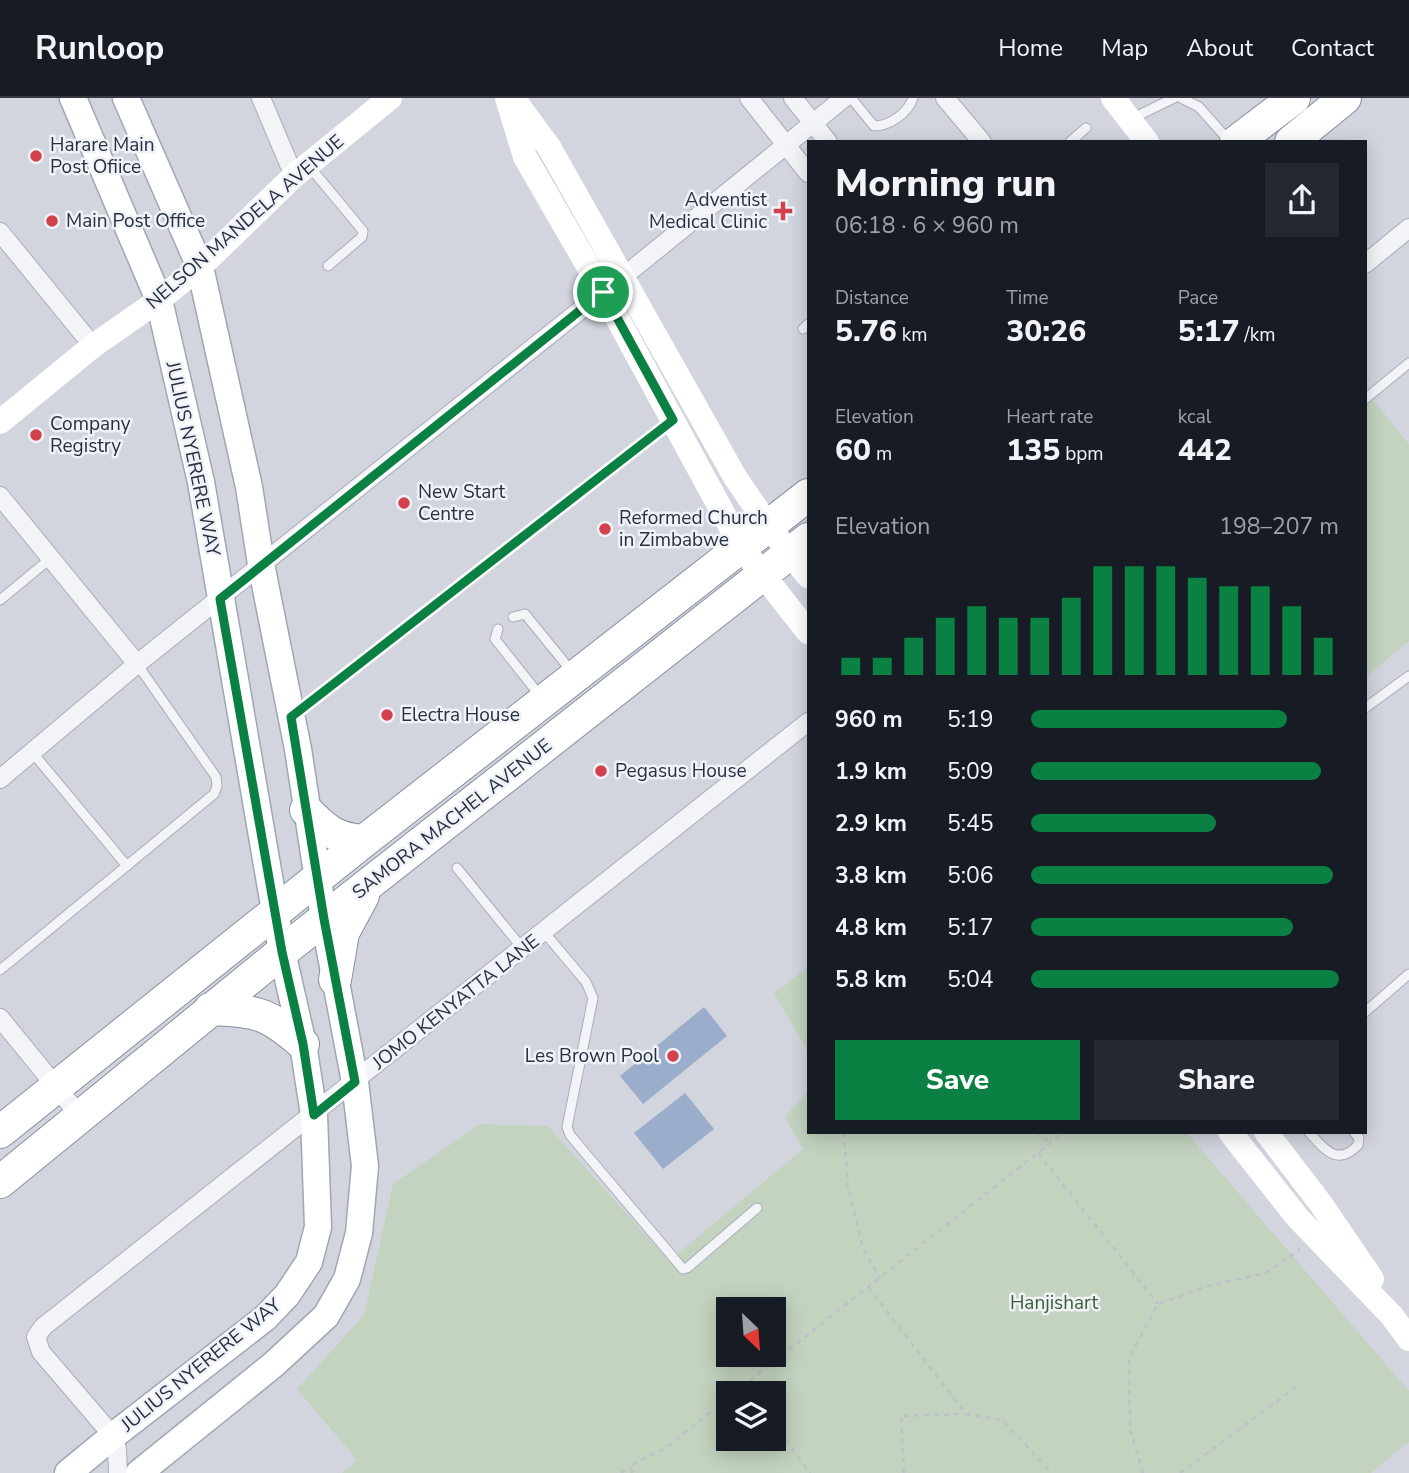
<!DOCTYPE html>
<html lang="en">
<head>
<meta charset="utf-8">
<style>
  body { margin:0; font-family:"Nunito Sans",sans-serif; background:#242831; color:#f1f3f6; height:100vh; display:flex; flex-direction:column; font-size:26px; white-space:nowrap }
  * { box-sizing:border-box; margin:0 }
  p { font-size:23px; color:#9ea1a6 }
  .icon { flex:none; width:38px; height:38px; fill:none; stroke:currentColor; stroke-width:2; stroke-linecap:round; stroke-linejoin:round }
  .map { position:relative; flex:1; overflow:hidden }
  .sheet { position:absolute; left:807px; top:42px; width:560px; height:994px; display:flex; flex-direction:column; background:#171b24; border-radius:0px; box-shadow:0 4px 18px #0003 }
  .sheet>* { flex:none }
  .needle { width:46px; rotate:155deg }
  .controls { position:absolute; left:716px; top:1199px; display:grid; gap:14px }
  .controls a { display:grid; place-items:center; width:70px; height:70px; border-radius:0px; background:#171b24; box-shadow:0 4px 18px #0003; font-size:35px }
  .pin { position:absolute; display:grid; place-items:center; width:60px; height:60px; color:#fff; margin:-30px; border:4px solid #fff; border-radius:50%; box-shadow:0 2px 7px #0007 }
  .round { display:grid; place-items:center; flex:none; width:74px; height:74px; border-radius:0px; background:#242831 }
  .overview { display:flex; align-items:center; justify-content:space-between; height:119px; padding:0 28px }
  h1 { font-size:38px; font-weight:800; line-height:52px }
  .metrics { display:grid; grid-template-columns:repeat(3,1fr); gap:10px; height:119px; padding:7px 28px }
  .metrics div { display:grid; align-content:center }
  .metrics b { font-size:30px; font-weight:800 }
  .metrics small { font-size:19px; font-weight:400 }
  .metrics p { font-size:19px }
  .chart { height:196px; padding:14px 28px }
  .chart p { display:flex; justify-content:space-between }
  .chart svg { width:100%; height:126px; margin-top:7px; stroke:#0b8043; stroke-width:6 }
  .cta { display:flex; gap:14px; margin-top:auto; padding:14px 28px }
  .cta a { flex:1; height:80px; border-radius:0px; background:#0b8043; color:#fff; font-size:28px; font-weight:800; line-height:80px; text-align:center }
  .cta a+a { background:#242831; color:#f1f3f6 }
  ul { padding:0 28px; list-style:none; font-size:23px }
  li { display:grid; grid-template-columns:112px 84px 1fr; align-items:center; height:52px }
  li i { height:18px; border-radius:9px; background:#0b8043 }
  header { display:flex; align-items:center; gap:42px; box-sizing:border-box; height:98px; padding:0 35px; background:#171b24; border-bottom:2px solid #363941 }
  header strong { font-size:33px }
  nav { display:flex; gap:38px; margin-inline-start:auto; font-size:24px }
  .map>svg:first-child { display:block }
</style>
</head>
<body>
<header>
<strong>Runloop</strong>
<nav><a>Home</a><a>Map</a><a>About</a><a>Contact</a></nav>
</header>
<div class="map">
<svg width="1409" height="1375" viewBox="0 0 1409 1375">
  <rect width="100%" height="100%" fill="#e0e3e9"/>
  <path fill="#d2d5de" fill-rule="evenodd" d="M0 0H1409V1375H0ZM808 44H1365V1034H808ZM728 1211H774V1256H728ZM728 1295H774V1340H728Z"/>
  <path fill="#c4d3c0" fill-rule="evenodd" d="M1372 301 1409 346V543L1365 580V307Z
    M808 869V954L774 895Z
    M808 993V1034H1186L1409 1293V1344L1371 1375H342L357 1362 297 1291 364 1217 393 1086 480 1026 548 1028 669 1163 803 1051 785 1019ZM728 1211H774V1256H728ZM728 1295H774V1340H728Z"/>
  <path fill="#9aadca" d="M704 909 727 938 643 1006 620 978Z
    M685 995 714 1031 663 1071 634 1035Z"/>
  <g fill="none" stroke-linecap="round" stroke-linejoin="round">
    <g stroke="#a9adb7" stroke-width="11">
      <path id="lane" d="M851 0 874 28C890 28 908 15 913 0
        M1181 0 1199 9 1230 44
        M1131 21 1174 0
        M1070 44 1086 30
        M309 68 363 133 362 139 328 168
        M803 231 808 226
        M1365 301 1409 265
        M0 502 51 460
        M513 519 525 516 573 575
        M498 531 495 541 541 599
        M1365 610 1409 578
        M296 615 672 323
        M32 654 127 768
        M457 770 523 851
        M544 834 586 884 593 900 567 1029 570 1037 683 1171 687 1170 757 1110
        M0 872 214 696 217 688 216 679 137 566
        M1365 914 1409 876
        M1309 1034C1324 1051 1337 1069 1358 1047L1359 1040 1354 1034"/>
    </g>
    <g stroke="#a9adb7" stroke-width="20">
      <path id="street" d="M261 0 294 78
        M749 0 808 75
        M793 0 828 44
        M945 0 982 44
        M0 134 93 248
        M1365 166 1409 130
        M624 178 844 0
        M0 398 137 566
        M0 681 137 566 603 194
        M0 920 80 1018
        M118 1375 117 1351 113 1338 41 1254 36 1239 43 1229 808 624"/>
    </g>
    <g stroke="#9fa6b5" stroke-width="29">
      <path id="primary" d="M126 0 200 169 249 389 261 466 298 651 324 821 355 984 365 1068 359 1135 347 1181 326 1218 273 1267 139 1375
        M68 1375 113 1338 265 1220 287 1197 309 1164 318 1129 314 1017 303 946 282 854 201 384 159 202 73 0"/>
    </g>
    <g stroke="#878fa0" stroke-width="34">
      <path id="highway" d="M1236 44 1294 0
        M1291 44 1345 0
        M306 712C325 732 336 741 364 743
        M335 882 343 835 363 798
        M210 911C258 914 265 913 303 946
        M0 1034 364 743 808 397
        M0 1084 282 854 808 441"/>
    </g>
    <path stroke="#bdc1c8" stroke-width="2.5" stroke-dasharray="5 5" stroke-linecap="butt" d="M844 1034 848 1089 863 1151 880 1180
      M1036 1034 1051 1045
      M1038 1055 1158 1206
      M868 1189 966 1316 1002 1322 1052 1375
      M745 1287 751 1295
      M734 1295 1064 1034
      M774 1326 810 1375
      M621 1375 630 1368
      M632 1375 630 1368 667 1349 728 1300
      M904 1375 901 1318 966 1316
      M1143 1375 1130 1331 1129 1260 1158 1206 1208 1188 1266 1175 1300 1151
      M1180 1375 1299 1287"/>
    <use href="#lane" stroke="#f2f4f7" stroke-width="9"/>
    <use href="#street" stroke="#f2f4f7" stroke-width="18"/>
    <path stroke="#fff" stroke-width="24" d="M507 0 525 59 603 194 742 450 808 534
      M513 0 549 49 735 379 769 429 808 478
      M1113 0 1147 44
      M0 324 93 248 159 202 200 169 294 78 390 0
      M1230 1034 1297 1119 1392 1218 1409 1241
      M1266 1034 1321 1106 1372 1181"/>
    <use href="#primary" stroke="#fff" stroke-width="26"/>
    <use href="#highway" stroke="#fff" stroke-width="32"/>
  </g>
  <g fill="none" stroke-linecap="round" stroke-linejoin="round">
    <g stroke="#fff" stroke-width="14">
      <path id="route" d="M603 194 673 322 291 619 324 821 355 984 314 1017 303 946 282 854 220 501Z"/>
    </g>
    <use href="#route" stroke="#0b8043" stroke-width="9"/>
  </g>
  <g fill="#d2414c" stroke="#eff2f7" stroke-width="2.5">
    <circle cx="36" cy="58" r="7"/>
    <path d="M779.5 102.5h7v7h7v7h-7v7h-7v-7h-7v-7h7z"/>
    <circle cx="52" cy="123" r="7"/>
    <circle cx="36" cy="337" r="7"/>
    <circle cx="404" cy="405" r="7"/>
    <circle cx="605" cy="431" r="7"/>
    <circle cx="387" cy="617" r="7"/>
    <circle cx="601" cy="673" r="7"/>
    <circle cx="673" cy="958" r="7"/>
  </g>
  <g text-anchor="middle" dominant-baseline="central" stroke-width="5" stroke-linejoin="round" paint-order="stroke">
    <g font-size="19" fill="#282f41" stroke="#eff2f7" text-anchor="start">
      <text x="50" y="47">Harare Main<tspan x="50" dy="22">Post Ofiice</tspan></text>
      <text x="767" y="102" text-anchor="end">Adventist<tspan x="767" dy="22">Medical Clinic</tspan></text>
      <text x="66" y="123">Main Post Office</text>
      <text x="50" y="326">Company<tspan x="50" dy="22">Registry</tspan></text>
      <text x="418" y="394">New Start<tspan x="418" dy="22">Centre</tspan></text>
      <text x="619" y="420">Reformed Church<tspan x="619" dy="22">in Zimbabwe</tspan></text>
      <text x="401" y="617">Electra House</text>
      <text x="615" y="673">Pegasus House</text>
      <text x="659" y="958" text-anchor="end">Les Brown Pool</text>
    </g>
    <g font-size="19" fill="#282f41" stroke="#eff2f7">
      <text transform="translate(245 124) rotate(-41)">NELSON MANDELA AVENUE</text>
      <text transform="translate(193 361) rotate(78)">JULIUS NYERERE WAY</text>
      <text transform="translate(452 721) rotate(-38)">SAMORA MACHEL AVENUE</text>
      <text transform="translate(456 904) rotate(-38)">JOMO KENYATTA LANE</text>
      <text transform="translate(201 1267) rotate(-39)">JULIUS NYERERE WAY</text>
    </g>
    <g font-size="19" fill="#395d35" stroke="#eff2f7">
      <text x="1054" y="1205">Hanjishart</text>
    </g>
  </g>
</svg>
<div class="controls">
<a><svg class="needle" viewBox="-14 -14 28 28"><path d="M0-13l5 13h-10z" fill="#e53935"/><path d="M0 13l5-13h-10z" fill="#9ea1a6"/></svg></a>
<a><svg class="icon" aria-label="layers" viewBox="0 0 24 24"><path d="M12 4l9 5-9 5-9-5zM3 14l9 5 9-5"/></svg></a>
</div>
<div class="pin" style="left:603px;top:194px;background:#1e9e55"><svg class="icon" aria-label="arrive" viewBox="0 0 24 24"><path d="M6 21V4h12l-3 4 3 4H6"/></svg></div>
<section class="sheet">
<div class="overview"><div><h1>Morning run</h1><p>06:18 · 6 × 960 m</p></div><a class="round"><svg class="icon" aria-label="share" viewBox="0 0 24 24"><path d="M12 15V3M7 8l5-5 5 5M5 13v7h14v-7"/></svg></a></div>
<div class="metrics">
<div><p>Distance</p><b>5.76<small> km</small></b></div>
<div><p>Time</p><b>30:26</b></div>
<div><p>Pace</p><b>5:17<small> /km</small></b></div>
</div>
<div class="metrics">
<div><p>Elevation</p><b>60<small> m</small></b></div>
<div><p>Heart rate</p><b>135<small> bpm</small></b></div>
<div><p>kcal</p><b>442</b></div>
</div>
<div class="chart"><p><span>Elevation</span>198–207 m</p>
<svg viewBox="0 0 160 44" preserveAspectRatio="none"><path d="M5 44V38M15 44V38M25 44V31M35 44V24M45 44V20M55 44V24M65 44V24M75 44V17M85 44V6M95 44V6M105 44V6M115 44V10M125 44V13M135 44V13M145 44V20M155 44V31"/></svg>
</div>
<ul>
<li><b>960 m</b>5:19<i style="width:83%"></i></li>
<li><b>1.9 km</b>5:09<i style="width:94%"></i></li>
<li><b>2.9 km</b>5:45<i style="width:60%"></i></li>
<li><b>3.8 km</b>5:06<i style="width:98%"></i></li>
<li><b>4.8 km</b>5:17<i style="width:85%"></i></li>
<li><b>5.8 km</b>5:04<i style="width:100%"></i></li>
</ul>
<div class="cta"><a>Save</a><a>Share</a></div>
</section>
</div>
</body>
</html>
